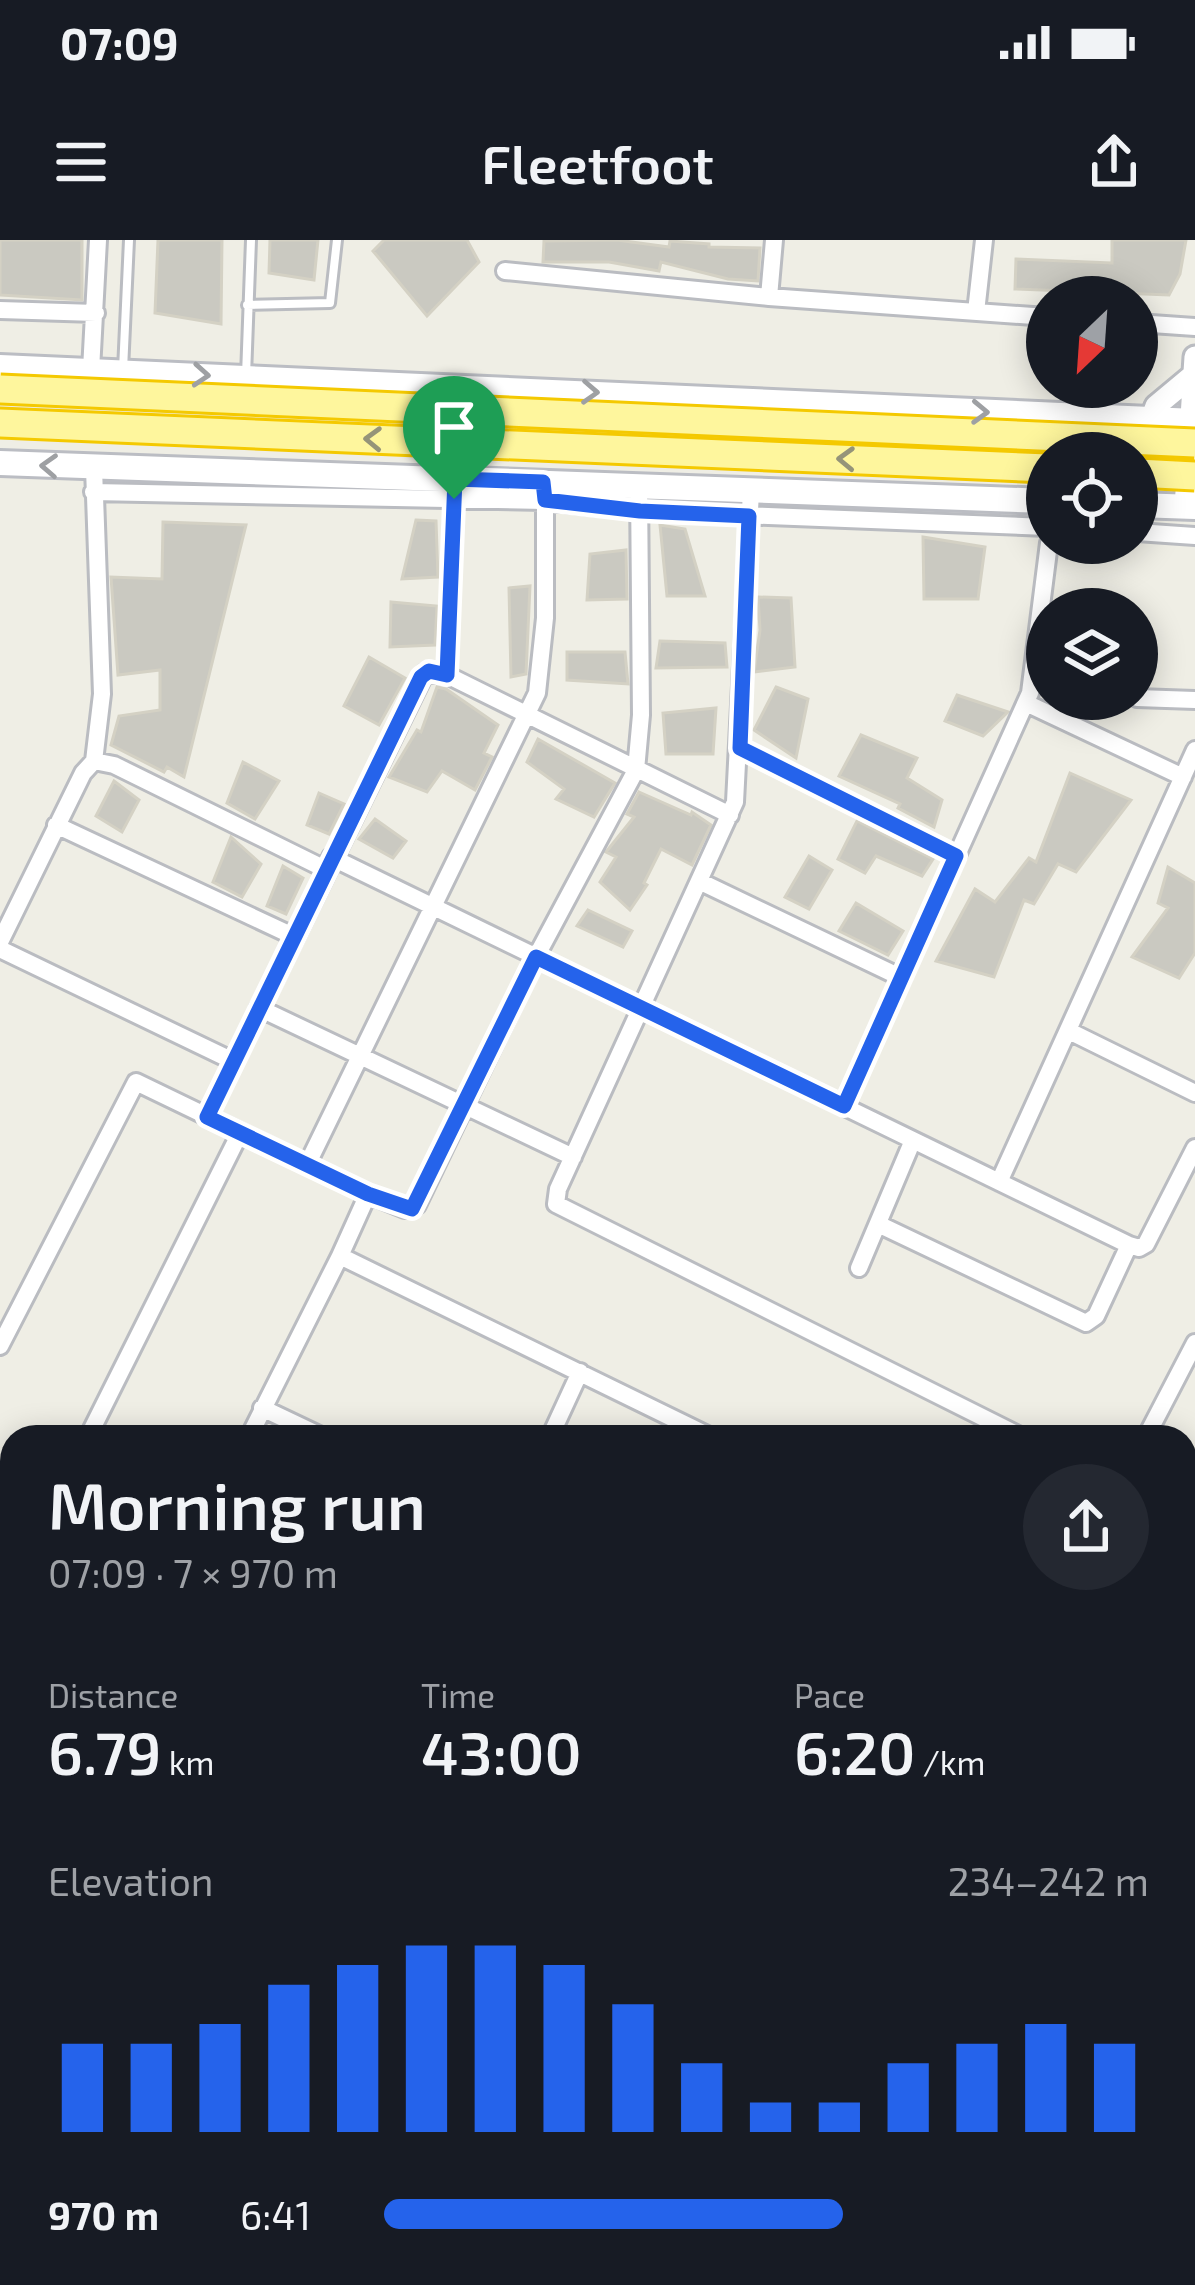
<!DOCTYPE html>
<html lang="en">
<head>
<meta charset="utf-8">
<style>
  body { margin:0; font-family:"Exo 2",sans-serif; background:#242831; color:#f1f3f6; height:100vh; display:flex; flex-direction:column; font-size:45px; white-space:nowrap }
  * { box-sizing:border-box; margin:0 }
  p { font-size:39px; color:#9ea1a6 }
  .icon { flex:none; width:66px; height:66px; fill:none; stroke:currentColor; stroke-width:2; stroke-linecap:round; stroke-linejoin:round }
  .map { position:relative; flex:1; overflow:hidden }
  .details { position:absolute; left:0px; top:1185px; width:1197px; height:861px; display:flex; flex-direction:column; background:#171b24; border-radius:36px 36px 0 0; box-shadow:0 6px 30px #0003 }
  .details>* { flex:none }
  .needle { width:78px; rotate:205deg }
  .controls { position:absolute; left:1026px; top:36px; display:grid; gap:24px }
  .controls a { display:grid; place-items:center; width:132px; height:132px; border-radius:50%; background:#171b24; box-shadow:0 6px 30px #0003; font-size:60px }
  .pin { position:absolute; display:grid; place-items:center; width:102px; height:102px; color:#fff; margin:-123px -51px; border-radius:50% 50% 50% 0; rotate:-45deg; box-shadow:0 0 12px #0007 }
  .pin .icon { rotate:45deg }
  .round { display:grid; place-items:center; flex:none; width:126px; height:126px; border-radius:63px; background:#242831 }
  .summary { display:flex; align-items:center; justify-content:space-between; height:204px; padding:0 48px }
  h1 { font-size:66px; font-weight:600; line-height:90px }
  .stats { display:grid; grid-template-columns:repeat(3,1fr); gap:18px; height:204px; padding:12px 48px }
  .stats div { display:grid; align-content:center }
  .stats b { font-size:60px; font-weight:600 }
  .stats small { font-size:33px; font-weight:400 }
  .stats p { font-size:33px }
  .chart { height:336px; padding:24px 48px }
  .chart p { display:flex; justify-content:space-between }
  .chart svg { width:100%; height:216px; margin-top:12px; stroke:#2563eb; stroke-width:6 }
  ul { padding:0 48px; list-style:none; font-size:39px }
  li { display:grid; grid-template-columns:192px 144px 1fr; align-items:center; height:90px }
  li i { height:30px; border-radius:15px; background:#2563eb }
  .status { display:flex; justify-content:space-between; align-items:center; height:84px; padding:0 60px; background:#171b24; direction:ltr }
  .status svg { height:33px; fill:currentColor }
  header { display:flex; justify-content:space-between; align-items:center; height:156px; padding:0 48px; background:#171b24; font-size:54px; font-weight:600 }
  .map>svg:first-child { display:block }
</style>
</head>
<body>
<div class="status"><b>07:09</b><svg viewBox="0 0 49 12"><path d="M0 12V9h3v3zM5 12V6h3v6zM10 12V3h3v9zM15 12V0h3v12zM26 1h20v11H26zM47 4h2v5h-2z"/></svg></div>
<header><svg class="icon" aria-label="menu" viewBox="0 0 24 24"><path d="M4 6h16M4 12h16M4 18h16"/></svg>Fleetfoot<svg class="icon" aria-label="share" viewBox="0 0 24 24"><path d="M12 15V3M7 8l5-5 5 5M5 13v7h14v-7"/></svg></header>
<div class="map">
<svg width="1195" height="2045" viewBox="0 0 1195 2045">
  <rect width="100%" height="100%" fill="#efeee5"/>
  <path fill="#cac9c1" stroke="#d4d1c4" stroke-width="3" d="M0 0H82V60L0 55Z
    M158 0H222L221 84 155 73Z
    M270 0H318L314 40 269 33Z
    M384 0H467L479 22 427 76 373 11Z
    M617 0 669 7 670 1 709 4V7L760 8 758 41 728 39 661 22 659 31 609 22H543L544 1Z
    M1112 0H1186L1180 34 1169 55 1015 49 1016 19 1112 23Z
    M416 280 436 281 438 337 402 339Z
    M163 282 246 285 184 537 167 527 164 532 111 505 119 476 160 470V430L118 435 111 337 162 339Z
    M660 285 685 289 705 356H667Z
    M923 297 985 307 978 359H924Z
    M626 310 627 359 587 360 590 314Z
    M530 346 526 434 511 437 509 348Z
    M758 357 791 358 795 427 754 432 760 390Z
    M391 362 437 366 435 405 390 407Z
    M660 401 725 403 727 427 656 428Z
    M567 412H625L628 444 567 440Z
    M369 417 405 438 379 485 344 466Z
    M437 447 446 449 498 485 484 513 492 517 475 550 442 531 427 552 389 537 417 490 421 492Z
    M776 447 808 459 796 518 754 490Z
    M957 455 1008 472 983 496 945 481Z
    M716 468 713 514H666L663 473Z
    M861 495 917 518 907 538 942 560 934 587 898 568 900 564 839 536Z
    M538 499 615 543 594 577 556 559 564 549 527 522Z
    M243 522 279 541 255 579 227 563Z
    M1070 533 1131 560 1076 632 1058 624 1034 664 1024 660 994 737 936 721 975 649 995 662 1029 618 1036 622Z
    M114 541 139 560 122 592 96 576Z
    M639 552 691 575 692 572 711 585 692 625 661 609 644 643 647 645 630 670 600 642 616 617 606 612 634 577 627 574Z
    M319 553 344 564 329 594 307 585Z
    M375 579 406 601 393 618 359 599Z
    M857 581 933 619 922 636 876 616 865 633 838 619Z
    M231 597 261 624 242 657 213 642Z
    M809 616 832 630 809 669 785 657Z
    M283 626 303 638 286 674 267 666Z
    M1168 627 1195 643V713L1179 738 1132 717 1168 668 1158 663Z
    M856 663 903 691 888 715 839 691Z
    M588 670 632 691 623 707 577 686Z"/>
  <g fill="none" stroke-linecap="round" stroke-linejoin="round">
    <g stroke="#babcc1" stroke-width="14">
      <path id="service" d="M247 65 330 63 337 0
        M123 130 129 0
        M246 136 251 0"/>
    </g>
    <g stroke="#babcc1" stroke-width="22">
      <path id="minor" d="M505 31 769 57 1047 77
        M769 57 774 0
        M0 70 96 73
        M976 72 984 0
        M1137 83 1195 87
        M91 130 98 0
        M751 251 735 562 558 949 556 964 1022 1197
        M93 252 545 261 640 271 1047 287
        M1137 292 1195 296
        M447 435 454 252
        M1137 458 1195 460
        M1026 463 1183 537
        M740 508 956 616
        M94 521 102 454 94 228
        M56 585 293 696
        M331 617 1129 1005 1139 1008 1146 1004 1195 908
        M701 642 902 738
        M0 702 83 533 94 521 114 525 325 629
        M0 709 233 821
        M259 768 573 917
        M1069 791 1195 853
        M844 866 1030 453 1049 303
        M207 877 425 433 447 435 730 575
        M307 925 537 453 545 378V254
        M999 942 1195 510
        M878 984 1086 1083 1096 1076 1129 1005
        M340 1016 368 954
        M859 1028 913 900
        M0 1106 136 842 368 954 405 969 417 965 536 717 636 530 641 475 639 246
        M262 1168 323 1197
        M88 1197 240 893
        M249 1197 340 1016 711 1197
        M550 1197 580 1132
        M1146 1197 1195 1103
        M0 1232 12 1238
        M0 1371 12 1347
        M0 1413 12 1419
        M1189 1431 1195 1420
        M0 1528 12 1534
        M1185 1586 1195 1565
        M0 1719 12 1725
        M1185 1756 1195 1761
        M0 1894 12 1900
        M0 1972 12 1947
        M1185 1990 1195 1969
        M540 2034 562 2045
        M860 2034 884 2045
        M124 2045 129 2034
        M194 2045 198 2034
        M267 2045 273 2034
        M343 2045 349 2034
        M964 2045 969 2034
        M1159 2045 1165 2034"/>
    </g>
    <g stroke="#babcc1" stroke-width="27">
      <path id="tertiary" d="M1151 180 1156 166 1192 136
        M1185 267 1195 117"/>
    </g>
    <g stroke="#bbbdc3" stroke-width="30">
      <path id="secondary" d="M0 127 1195 181
        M0 223 1047 261
        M1137 265 1195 267"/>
    </g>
    <g stroke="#f4c901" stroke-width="33">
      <path id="trunk" d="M0 183 1047 228"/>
    </g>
    <use href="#service" stroke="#fff" stroke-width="8"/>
    <use href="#minor" stroke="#fff" stroke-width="16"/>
    <use href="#tertiary" stroke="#fff" stroke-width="21"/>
    <use href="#secondary" stroke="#fff" stroke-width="24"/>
    <use href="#trunk" stroke="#fef69d" stroke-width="27"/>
    <g stroke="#f4c901" stroke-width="33" stroke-linecap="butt">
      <path id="trunk-bridge" d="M0 149 1195 203
        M1137 233 1195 236"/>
    </g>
    <use href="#trunk-bridge" stroke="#fef69d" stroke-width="27"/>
  </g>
  <defs><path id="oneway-chevron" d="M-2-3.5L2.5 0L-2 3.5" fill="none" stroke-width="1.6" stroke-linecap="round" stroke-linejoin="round" transform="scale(3)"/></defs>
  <g stroke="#9ea0a3">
    <use href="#oneway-chevron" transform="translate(201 135) rotate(4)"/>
    <use href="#oneway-chevron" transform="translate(590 152) rotate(3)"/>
    <use href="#oneway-chevron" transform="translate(980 172) rotate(2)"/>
    <use href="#oneway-chevron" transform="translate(49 226) rotate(-177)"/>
  </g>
  <g stroke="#959479">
    <use href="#oneway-chevron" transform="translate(373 199) rotate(-178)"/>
    <use href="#oneway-chevron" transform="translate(846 219) rotate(-178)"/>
  </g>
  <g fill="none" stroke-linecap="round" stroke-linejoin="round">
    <g stroke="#fff" stroke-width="24">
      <path id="route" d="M455 239 543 242 545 260 640 271 749 276 740 508 956 616 844 866 536 717 412 969 368 954 207 877 421 437 429 431 447 435Z"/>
    </g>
    <use href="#route" stroke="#2563eb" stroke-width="15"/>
  </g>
</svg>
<div class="controls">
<a><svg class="needle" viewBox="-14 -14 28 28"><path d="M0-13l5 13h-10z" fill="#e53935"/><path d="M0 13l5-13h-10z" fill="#9ea1a6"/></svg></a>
<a><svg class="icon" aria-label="locate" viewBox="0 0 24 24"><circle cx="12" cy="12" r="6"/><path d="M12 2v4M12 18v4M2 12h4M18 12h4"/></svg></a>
<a><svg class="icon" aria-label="layers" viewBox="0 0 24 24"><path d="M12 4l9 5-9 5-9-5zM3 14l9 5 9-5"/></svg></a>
</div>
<div class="pin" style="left:454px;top:259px;background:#1e9e55"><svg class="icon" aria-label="arrive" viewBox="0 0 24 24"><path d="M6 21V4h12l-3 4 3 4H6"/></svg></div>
<section class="details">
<div class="summary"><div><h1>Morning run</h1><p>07:09 · 7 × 970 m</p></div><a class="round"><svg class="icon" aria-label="share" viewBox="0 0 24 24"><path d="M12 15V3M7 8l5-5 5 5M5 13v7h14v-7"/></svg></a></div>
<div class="stats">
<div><p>Distance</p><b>6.79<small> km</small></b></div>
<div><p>Time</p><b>43:00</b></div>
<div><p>Pace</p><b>6:20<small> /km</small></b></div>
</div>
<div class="chart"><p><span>Elevation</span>234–242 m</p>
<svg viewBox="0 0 160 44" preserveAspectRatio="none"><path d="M5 44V26M15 44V26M25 44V22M35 44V14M45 44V10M55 44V6M65 44V6M75 44V10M85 44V18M95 44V30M105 44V38M115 44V38M125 44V30M135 44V26M145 44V22M155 44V26"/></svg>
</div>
<ul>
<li><b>970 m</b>6:41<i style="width:60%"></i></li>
</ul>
</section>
</div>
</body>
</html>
